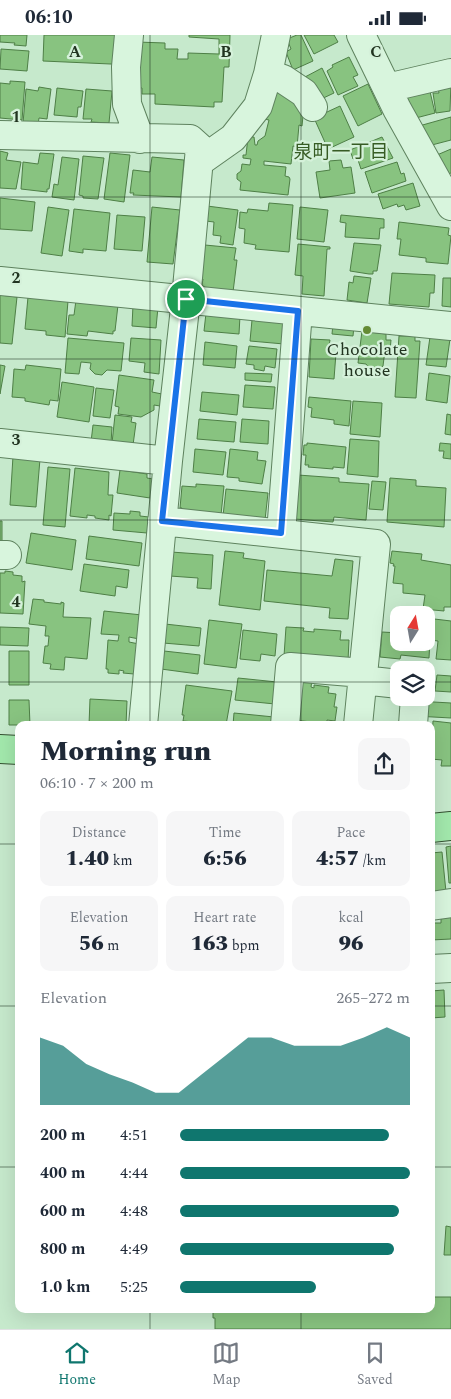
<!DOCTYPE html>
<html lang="en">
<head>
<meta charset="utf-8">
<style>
  body { margin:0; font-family:Spectral,"Noto Sans JP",serif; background:#f6f6f7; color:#1f2937; height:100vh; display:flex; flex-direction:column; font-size:19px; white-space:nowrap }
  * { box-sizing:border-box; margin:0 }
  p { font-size:16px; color:#747a83 }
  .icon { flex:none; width:28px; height:28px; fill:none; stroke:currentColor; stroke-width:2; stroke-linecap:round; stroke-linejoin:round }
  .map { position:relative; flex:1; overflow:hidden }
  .drawer { position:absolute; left:15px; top:686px; width:420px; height:592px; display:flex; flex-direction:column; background:#fff; border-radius:10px; box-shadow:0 5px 20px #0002 }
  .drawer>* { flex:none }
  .needle { width:32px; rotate:11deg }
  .controls { position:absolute; left:390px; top:571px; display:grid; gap:10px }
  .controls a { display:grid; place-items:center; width:45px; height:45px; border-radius:10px; background:#fff; box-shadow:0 5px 20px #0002; font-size:25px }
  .pin { position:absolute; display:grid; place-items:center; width:42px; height:42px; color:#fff; margin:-21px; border:2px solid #fff; border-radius:50%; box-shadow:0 1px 5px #0007 }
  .round { display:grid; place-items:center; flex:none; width:52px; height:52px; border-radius:10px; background:#f6f6f7 }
  .summary { display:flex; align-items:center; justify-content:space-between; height:85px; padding:0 25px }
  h1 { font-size:28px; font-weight:800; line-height:38px }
  .figures { display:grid; grid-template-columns:repeat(3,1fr); gap:8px; height:85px; padding:5px 25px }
  .figures div { display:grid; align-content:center; border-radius:10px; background:#f6f6f7; text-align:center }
  .figures b { font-size:21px; font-weight:800 }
  .figures small { font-size:14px; font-weight:400 }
  .figures p { font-size:14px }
  .chart { height:140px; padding:10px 25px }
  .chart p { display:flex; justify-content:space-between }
  .chart svg { width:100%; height:90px; margin-top:5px; fill:#0f766e; opacity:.7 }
  ul { padding:0 25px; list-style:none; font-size:16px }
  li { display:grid; grid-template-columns:80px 60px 1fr; align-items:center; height:38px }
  li i { height:12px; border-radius:6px; background:#0f766e }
  .status { display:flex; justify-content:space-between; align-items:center; height:35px; padding:0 25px; background:#fff; direction:ltr }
  .status svg { height:14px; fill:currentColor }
  .tab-bar { display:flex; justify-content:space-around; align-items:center; height:70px; border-top:1px solid #e0e1e3; background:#fff; font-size:14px; color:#747a83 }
  .tab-bar a { display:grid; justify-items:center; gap:2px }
  .tab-bar .selected { color:#0f766e }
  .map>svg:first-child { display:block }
</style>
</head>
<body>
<div class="status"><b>06:10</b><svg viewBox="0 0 49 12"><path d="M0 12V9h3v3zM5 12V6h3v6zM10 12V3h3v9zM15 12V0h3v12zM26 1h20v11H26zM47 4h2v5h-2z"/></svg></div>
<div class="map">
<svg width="451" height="1294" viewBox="0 0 451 1294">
  <rect width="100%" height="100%" fill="#c6e9cc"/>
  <path fill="#88c380" stroke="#4e7f46" d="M0 0H27L26 11 14 10 15 8 0 7Z
    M44 0H137V7L165 8V14H178L177 24H188V18L219 19V4L189 2V0H230L229 32H224L222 67H214V72L155 69V59H142V53L132 52 133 30 43 26Z
    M297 0H301L313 26 293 35 286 17 291 14 287 4Z
    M304 0H334L338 7 314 19Z
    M1 14 29 16 27 36 0 34Z
    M349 22 358 40 353 42 358 51 338 60 327 36 333 32 332 30Z
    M322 33 334 58 317 66 305 42Z
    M10 46 25 47 22 85 0 83V48L10 49Z
    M451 46 450 76 436 78 433 58H439L437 48Z
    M428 48 435 78 412 84 400 55Z
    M368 49 382 79 358 91 343 61Z
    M39 52 51 54 47 84 39 83 38 90 23 88 26 54 38 56Z
    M57 53 83 56 81 72H78L77 82 54 80Z
    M86 54 112 56 109 88 91 87 92 84H83Z
    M273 55 292 57 306 82 303 81 302 91 299 90 297 112 293 111 291 129 264 126V130L286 132 285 141 289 142 290 144 288 160 240 155 241 147 237 144V139L241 136 242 129 250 130 251 124 243 123V120H246L248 102H254L255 110H257L258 106 265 101 269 85 264 84 263 75 271 76Z
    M340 71 354 102 328 114 314 83Z
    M451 82V105L428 111 419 91Z
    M382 102 393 123 361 134 357 122 353 124 350 115Z
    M451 114V138L446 140 437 120Z
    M0 116 8 118 6 125 21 127 16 154 0 153Z
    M40 118 54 119 49 154H47V157L21 154 23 127 38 129Z
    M110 118 130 120 124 167 104 164Z
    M83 121 104 123 98 164 83 163V161L79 160Z
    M62 122 79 124 74 165 52 162 54 149 58 150Z
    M152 122 184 125 181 162 133 160 134 158H130L133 135 150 137Z
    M341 125 343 133 351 132 355 158 320 163 316 137 330 135 329 126Z
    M397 127 401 139 404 138 406 146 372 158 365 137Z
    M413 148 420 171 406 175 404 170 398 172 397 169 383 174 378 159Z
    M0 163 35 167 32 196 0 194Z
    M269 168 293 170 289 217 255 214 256 210 244 208 245 194 239 193 240 177 247 178 248 174 268 176Z
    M207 171 238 175 233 210 220 208 221 201 213 200 214 187 206 186Z
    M48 172 69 175 62 221 41 218Z
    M152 172 180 175 173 229 147 227Z
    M300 172 328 175 324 207 297 204Z
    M74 174 110 178 106 216 83 214V218L69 216Z
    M117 180 145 182 142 216 114 214Z
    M341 180 384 184V193H380L379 204 345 202 346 188 340 187Z
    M399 187 449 193 448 200 451 201 448 229 426 227V223L399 220 401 204H397Z
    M354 208 381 210 377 236H373V239H369L350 236Z
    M298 209 330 212V214H327L324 261 302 259 303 241 295 240Z
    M205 210 236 213 234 225H237L233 257 211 254V253H206L202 250 203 244H197Z
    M392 238 435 240 434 258H430L429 272 389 269Z
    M354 241 371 243 367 268 347 265 349 247 353 248Z
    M443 243H451V272L442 271Z
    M0 260 17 262 12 309 0 308Z
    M28 262 68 266 65 302 46 300V296L25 294Z
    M76 265 118 270 115 296H113V299L88 296 87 301 67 299 69 280H74Z
    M133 270 158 272 156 293 132 291Z
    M206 278 240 281 239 299 204 296Z
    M252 285 285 287 284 309 250 306Z
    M333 289 354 291 353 301 332 299Z
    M362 296 386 299V305H391L390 316 385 315 383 331 374 339 366 329 358 328Z
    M399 301H415V306H420L416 363 395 362Z
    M430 302 450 304 446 332 426 330Z
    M68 303 124 308 121 336 107 335 102 340 95 339 90 334 91 328 81 327 79 339 65 338Z
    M131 303 161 305 159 339 144 337 145 328 129 326Z
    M311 304 330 305 328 318H336L334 344 309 342Z
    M205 307 237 311 235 333 203 330Z
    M249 311 277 314 275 333 265 331 264 336 254 334V330L246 329Z
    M0 330 5 331 0 359Z
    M26 330 61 334 58 366 50 365 49 370 25 366V363L12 362 14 334 25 335Z
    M245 338 272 339 271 347 245 345Z
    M429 338 450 341 447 368 426 365Z
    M119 340 154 345 152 357 162 359 160 371 154 370V375L141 382 118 379 119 372 115 371Z
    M62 347 94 352 89 387 57 382Z
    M245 350 275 352 273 374 243 372Z
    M96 353 114 355 110 383 93 381Z
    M202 357 239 360 237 380 200 376Z
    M309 362 351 366 349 391 334 389V385L311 382 312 373 308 372Z
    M353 366 382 368 380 402 350 399Z
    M447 379 451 380V400L445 399Z
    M115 380 132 382 131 387 136 388 133 410 112 408Z
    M199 384 236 387 234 407 197 404Z
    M242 384 269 386 268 409 240 407Z
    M93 390 112 392 111 408 91 407Z
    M350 404 379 406 378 442 347 439Z
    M307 408 346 412 344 433 333 432V434L308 432 309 430H305L306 420H303L304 410H307Z
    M440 408 451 409V424L443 423 444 416H439Z
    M195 414 226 417 223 440 193 437Z
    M230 414 258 417 257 425 266 426 262 449 239 446V443L227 442Z
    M13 421 40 424 36 472 10 470Z
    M48 432 70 434 65 492 43 490Z
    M75 433 109 437 108 460H113L111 481 109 480V485L95 483V481L87 480V483L70 481Z
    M120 435 147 439V443L153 444 150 463 117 458Z
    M298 440 339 443V447L369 449 366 485 334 482 333 487 295 484Z
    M390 443 416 445V451L446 453 444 492 387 487Z
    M372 446 386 447 383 475 369 474Z
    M196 449 224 451 221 480 182 477V473H180L182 451 196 452Z
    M226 454 268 458 265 485 223 481Z
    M130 476 140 477V481L149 482 147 498 113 495 114 478 130 479Z
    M0 486H2V512H0Z
    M31 498 76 505 72 535 26 528Z
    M89 501 142 508 139 531 86 524Z
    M225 516 244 518 243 523 265 526 260 575 219 570Z
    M392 516 422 519 421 525 451 530V572H444V576L423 574 425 560 403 558V549L393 548 395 531H393L394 529 390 528Z
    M171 517 213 520 211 554 197 553 198 543 170 541Z
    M335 524 353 526 348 584 329 583 330 573 264 566 267 535 332 541Z
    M84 529 129 535 127 553 116 551 115 561 80 556Z
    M5 536 13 537V540L22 541V547L25 546 23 579 0 578V538H5Z
    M33 564 44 565V567L61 569V567L64 568 63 582 91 583 87 624 65 622 64 635 50 634 51 629 43 628 45 611H48L49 601H45L46 591 29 589Z
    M104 576 142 580 139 604 129 602V607L139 609 134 639 123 638 124 636 119 635V639L108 638V634H106L108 605 118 606 119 600 101 599Z
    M426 583 451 586V625L436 624 438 606 430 605 429 623 401 620 400 624 380 622 382 597 399 598V608H426Z
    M209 585 242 589 236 633 204 629Z
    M165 589 201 593 199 611 163 608Z
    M0 592 29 593 28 611 0 610Z
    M286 592 304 593 303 596 314 597V594L341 596 340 605H349L348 626 284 621Z
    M243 595 277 599 275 621 261 619 260 626 240 624Z
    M9 616H29V650H9Z
    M164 616 200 620 198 639 161 634Z
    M437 640 451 641V657L435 656Z
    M238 643 277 647 275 669 235 665Z
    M298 643 312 645 311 652 314 653V650L329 652 328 658 336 659 334 672H337L335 686 327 685V689L295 685Z
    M186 650 232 656 226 690 183 686 184 680H182Z
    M90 664 127 666 126 690H89Z
    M9 665H29L30 690H9Z
    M416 666 451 668V683L415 681Z
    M234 678 274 682 273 690H233Z
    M433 686 451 688V731H441L442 725 431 724Z
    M451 811V848H449L446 812Z
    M442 817 446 857 431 858V818Z
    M441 877H451V904L431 905V888H441Z
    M444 955 445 982 431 983V956Z
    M19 1089V1126H16Z
    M446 1191 451 1192V1220H444Z
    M431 1262H451V1294H215V1283H213V1275H431Z"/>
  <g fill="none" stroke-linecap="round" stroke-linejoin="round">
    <g stroke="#5e825e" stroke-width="30">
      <path id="minor" d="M129 0 126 32 127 69 140 104
        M361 0 397 74 451 171
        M268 39 283 44 304 58 313 72
        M387 53 451 38
        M0 100 190 104 200 113 186 264 168 426 143 690
        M199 127 233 103 258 71 268 39 276 0
        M0 246 451 291
        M0 408 168 426
        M162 486 376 509 358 690
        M281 498 298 276
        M0 520H7
        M362 645 399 649
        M285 690 290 632 363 638
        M413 690 415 662
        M431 871 451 868
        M431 934 451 933"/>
    </g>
    <g stroke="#345131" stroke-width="30">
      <path id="major" d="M0 714 19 715
        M431 793 451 791"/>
    </g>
    <use href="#minor" stroke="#d8f5dd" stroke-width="28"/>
    <use href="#major" stroke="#a2e8ac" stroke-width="28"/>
  </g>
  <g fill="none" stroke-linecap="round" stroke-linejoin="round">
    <g stroke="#fff" stroke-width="10">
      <path id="route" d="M186 264 298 276 281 498 162 486Z"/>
    </g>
    <use href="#route" stroke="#1a73e8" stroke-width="6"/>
  </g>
  <path fill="none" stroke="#213420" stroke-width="1" stroke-opacity="0.55" d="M150 0V690M301 0V690M0 162H451M0 324H451M0 485H451M0 647H399M426 647H451M0 809H19M431 809H451M0 971H19M431 971H451M0 1132H19M431 1132H451M150 1275V1294M301 1275V1294"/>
  <circle fill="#648b34" stroke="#d5f1da" stroke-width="2" cx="367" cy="295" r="5"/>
  <g text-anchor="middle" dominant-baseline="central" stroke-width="4.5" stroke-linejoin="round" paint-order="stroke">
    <g font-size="18" fill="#213420" stroke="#d5f1da">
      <text x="367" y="314">Chocolate<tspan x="367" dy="21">house</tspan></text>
    </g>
    <g font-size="19" fill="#375c24" stroke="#d5f1da">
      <text x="341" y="117">泉町一丁目</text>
    </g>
  </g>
  <g font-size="16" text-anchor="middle" font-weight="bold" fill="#213420" stroke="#d5f1da" stroke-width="4.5" stroke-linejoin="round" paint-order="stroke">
    <text x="75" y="22">A</text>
    <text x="226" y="22">B</text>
    <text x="376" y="22">C</text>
    <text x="16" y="87">1</text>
    <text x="16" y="248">2</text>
    <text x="16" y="410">3</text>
    <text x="16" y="572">4</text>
  </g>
</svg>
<div class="controls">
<a><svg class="needle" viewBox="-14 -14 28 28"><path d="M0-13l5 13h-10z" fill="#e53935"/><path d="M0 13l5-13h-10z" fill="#747a83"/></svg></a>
<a><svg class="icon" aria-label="layers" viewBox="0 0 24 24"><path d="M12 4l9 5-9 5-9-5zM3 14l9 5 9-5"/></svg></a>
</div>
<div class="pin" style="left:186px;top:264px;background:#1e9e55"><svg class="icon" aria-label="arrive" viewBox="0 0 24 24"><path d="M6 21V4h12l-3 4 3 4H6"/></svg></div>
<section class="drawer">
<div class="summary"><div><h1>Morning run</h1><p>06:10 · 7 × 200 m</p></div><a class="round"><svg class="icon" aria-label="share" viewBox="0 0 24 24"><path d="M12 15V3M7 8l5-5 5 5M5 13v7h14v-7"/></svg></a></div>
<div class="figures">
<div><p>Distance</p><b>1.40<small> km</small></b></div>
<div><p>Time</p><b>6:56</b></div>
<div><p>Pace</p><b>4:57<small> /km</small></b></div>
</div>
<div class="figures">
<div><p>Elevation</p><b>56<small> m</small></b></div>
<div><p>Heart rate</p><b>163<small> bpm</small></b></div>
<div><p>kcal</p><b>96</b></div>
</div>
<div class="chart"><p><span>Elevation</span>265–272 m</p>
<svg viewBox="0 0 160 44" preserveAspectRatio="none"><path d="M0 44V11L10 15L20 24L30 29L40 33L50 38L60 38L70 29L80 20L90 11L100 11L110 15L120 15L130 15L140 11L150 6L160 11V44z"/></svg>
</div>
<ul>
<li><b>200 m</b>4:51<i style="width:91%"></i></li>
<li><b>400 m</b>4:44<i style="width:100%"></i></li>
<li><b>600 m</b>4:48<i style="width:95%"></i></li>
<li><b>800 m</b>4:49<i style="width:93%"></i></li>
<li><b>1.0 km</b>5:25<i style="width:59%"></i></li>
</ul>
</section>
</div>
<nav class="tab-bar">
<a class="selected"><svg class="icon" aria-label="home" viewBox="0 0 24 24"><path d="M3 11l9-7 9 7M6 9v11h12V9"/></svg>Home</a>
<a><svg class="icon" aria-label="map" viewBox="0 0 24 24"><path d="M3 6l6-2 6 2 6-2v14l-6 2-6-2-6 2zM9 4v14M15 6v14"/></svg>Map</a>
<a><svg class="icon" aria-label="saved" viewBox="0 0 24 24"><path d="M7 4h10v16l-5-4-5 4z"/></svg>Saved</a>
</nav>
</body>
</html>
